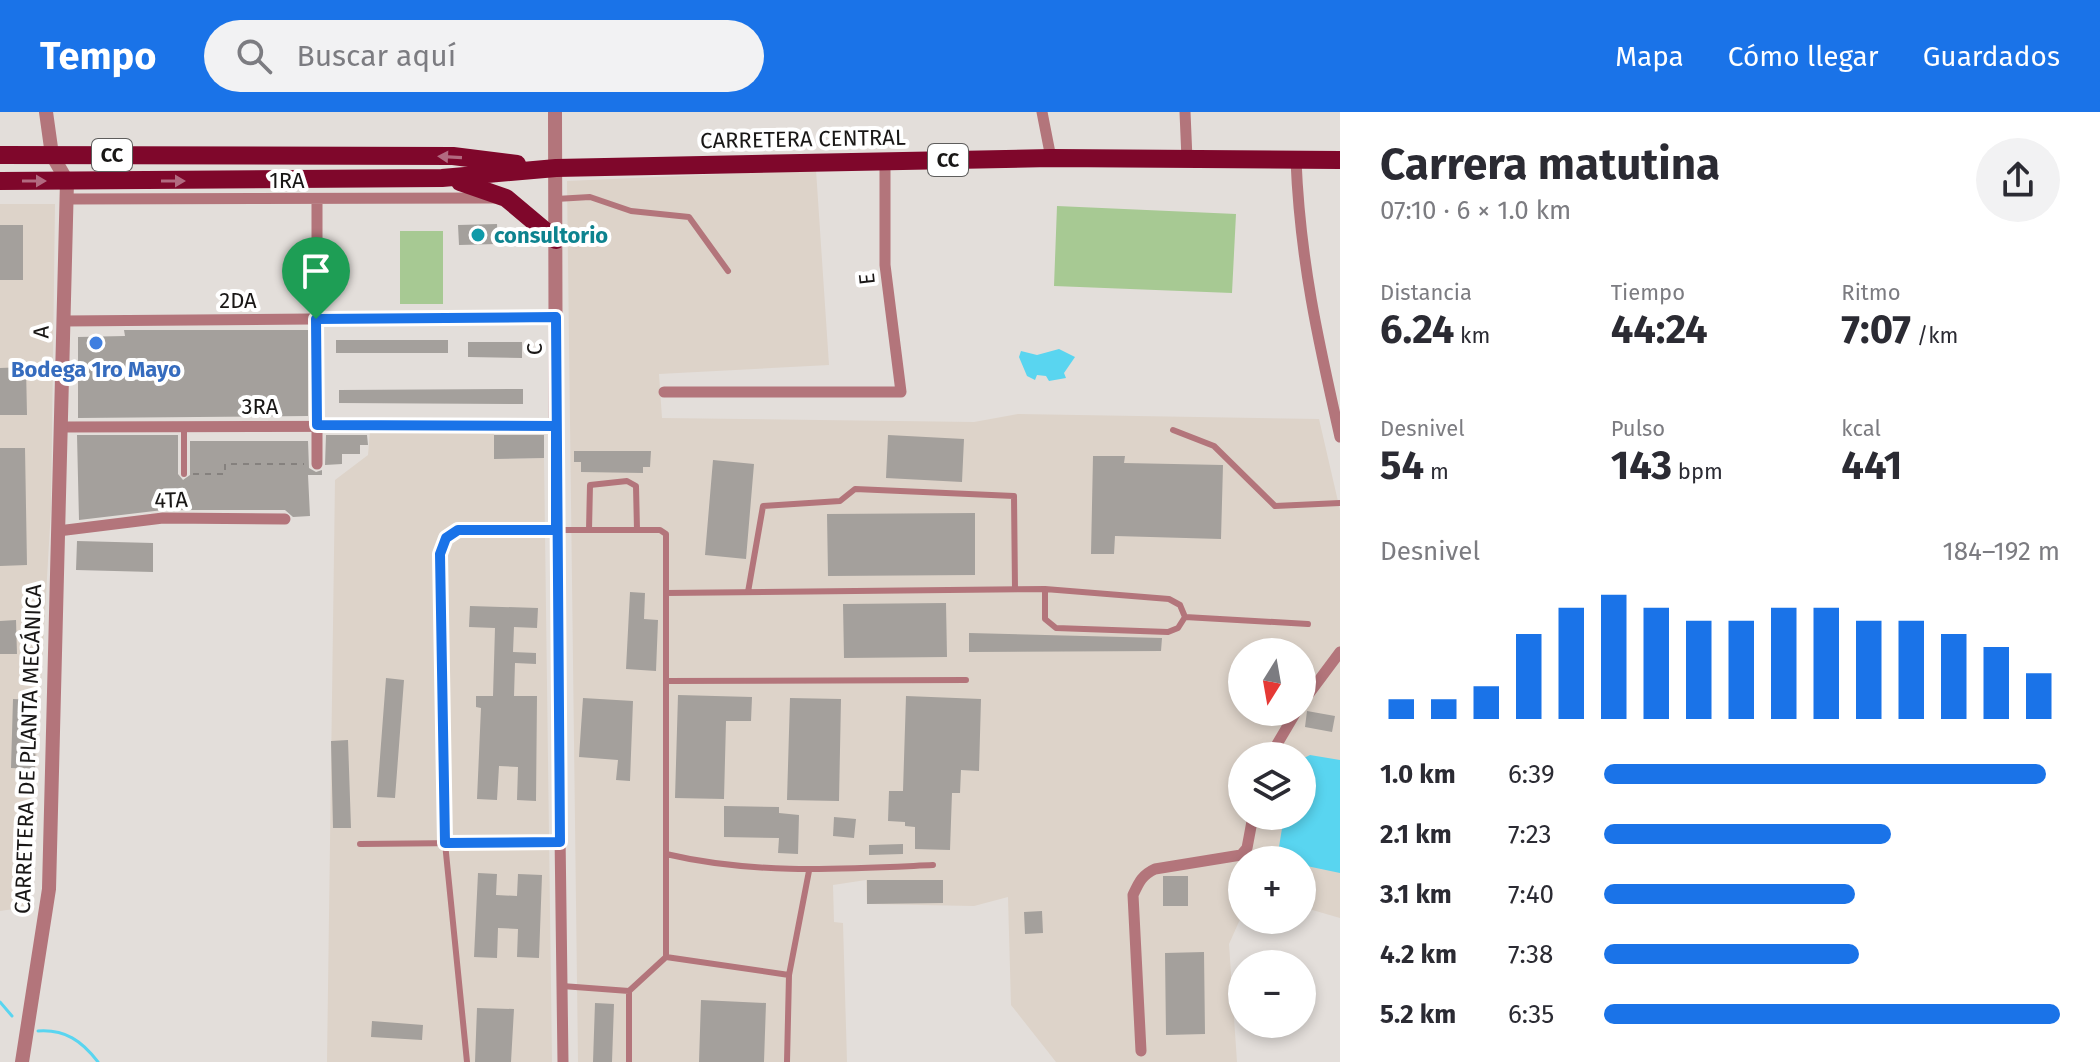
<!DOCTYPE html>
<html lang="es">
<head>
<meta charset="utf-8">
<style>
  body { margin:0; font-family:"Fira Sans",sans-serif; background:#f2f2f3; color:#2b2b33; height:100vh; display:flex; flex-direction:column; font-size:30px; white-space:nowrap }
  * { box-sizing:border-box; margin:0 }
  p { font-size:26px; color:#7c7c81 }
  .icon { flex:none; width:44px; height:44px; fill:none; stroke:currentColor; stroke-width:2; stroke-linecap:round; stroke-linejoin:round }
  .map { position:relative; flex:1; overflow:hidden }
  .details { display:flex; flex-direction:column; background:#fff; width:760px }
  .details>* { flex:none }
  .needle { width:52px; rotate:191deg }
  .fabs { position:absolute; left:1228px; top:526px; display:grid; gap:16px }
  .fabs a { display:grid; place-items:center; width:88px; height:88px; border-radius:50%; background:#fff; box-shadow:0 4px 12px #0003; font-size:40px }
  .pin { position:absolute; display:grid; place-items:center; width:68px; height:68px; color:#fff; margin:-82px -34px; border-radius:50% 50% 50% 0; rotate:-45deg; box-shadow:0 0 8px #0007 }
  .pin .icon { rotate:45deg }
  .round { display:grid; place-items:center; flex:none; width:84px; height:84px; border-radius:42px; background:#f2f2f3 }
  .headline { display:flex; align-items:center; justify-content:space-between; height:136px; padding:0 40px }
  h1 { font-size:44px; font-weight:700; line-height:60px }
  .figures { display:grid; grid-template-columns:repeat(3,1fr); gap:12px; height:136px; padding:8px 40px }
  .figures div { display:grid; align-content:center }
  .figures b { font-size:40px; font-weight:700 }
  .figures small { font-size:22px; font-weight:400 }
  .figures p { font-size:22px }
  .chart { height:224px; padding:16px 40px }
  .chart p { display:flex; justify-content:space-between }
  .chart svg { width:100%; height:144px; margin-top:8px; stroke:#1a73e8; stroke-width:6 }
  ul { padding:0 40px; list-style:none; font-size:26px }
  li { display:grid; grid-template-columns:128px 96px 1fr; align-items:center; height:60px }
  li i { height:20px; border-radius:10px; background:#1a73e8 }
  header { display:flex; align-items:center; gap:48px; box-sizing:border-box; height:112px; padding:0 40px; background:#1a73e8; color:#fff }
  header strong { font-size:38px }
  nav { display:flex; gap:44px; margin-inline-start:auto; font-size:28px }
  .search { width:560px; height:72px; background:#f2f2f3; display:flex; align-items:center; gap:20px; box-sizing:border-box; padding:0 28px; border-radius:44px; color:#7c7c81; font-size:30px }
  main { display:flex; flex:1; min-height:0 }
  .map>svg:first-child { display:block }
</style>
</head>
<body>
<header>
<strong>Tempo</strong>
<div class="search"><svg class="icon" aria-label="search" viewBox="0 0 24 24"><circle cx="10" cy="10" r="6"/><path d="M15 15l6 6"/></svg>Buscar aquí</div>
<nav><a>Mapa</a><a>Cómo llegar</a><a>Guardados</a></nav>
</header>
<main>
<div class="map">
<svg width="1340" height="950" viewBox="0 0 1340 950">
  <rect width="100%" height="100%" fill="#e3deda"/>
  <path fill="#ddd3c9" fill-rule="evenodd" d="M816 58 829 253 659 262 662 306 974 310 1018 302 1319 307 1340 398V806L1302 795V748H1242V803L1229 832 1237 950H1056L1011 893 1008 785 974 794 867 792 866 768 833 773 834 810 843 811 847 950H578L567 69ZM1242 540H1302V600H1242ZM1242 644H1302V704H1242Z
    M0 92H55L51 397 28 795 0 799Z
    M370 319 494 321 495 347 544 346 552 950H327L335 368 368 343Z"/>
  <path fill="#a7c993" d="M1057 94 1236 102 1232 181 1054 174Z
    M400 119H443V192H400Z"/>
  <path fill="#59d5f0" d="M1059 237 1075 245 1064 261 1066 266 1049 269 1046 264 1037 263 1035 268 1027 264 1019 245 1021 239 1037 243Z
    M1310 643 1340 648V761L1302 753V748H1289L1279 735 1284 704H1302V647Z"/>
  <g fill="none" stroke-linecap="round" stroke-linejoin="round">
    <path stroke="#59d5f0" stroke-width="3" d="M0 890 12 904
      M38 919C65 917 82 929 98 950"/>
  </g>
  <path fill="#a4a09c" d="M497 112 498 132 459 133 458 113Z
    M0 113H23V168H0Z
    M124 218H308V304L78 306V225L125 224Z
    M336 228H448V241H336Z
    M468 230H522V246L468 245Z
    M26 255 27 303H0V256Z
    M523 277V292L339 291V278Z
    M77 323H178V362L183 368 190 363V329H308L309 356 316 360 322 358V363H308L310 404 293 405 285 398H163L79 408Z
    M326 323H367L368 333H360V342H342V352L325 353Z
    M494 323H544V346L494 347Z
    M888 323 964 327 962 370 886 366Z
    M0 336H25L27 453 0 454Z
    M574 339H651L650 355H643V361L581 360V350H574Z
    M1093 344H1125L1124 351 1223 353 1221 427 1115 424 1114 442H1091Z
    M713 348 754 352 746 447 705 443Z
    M975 401V463L828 464 827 402Z
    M77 429 153 431V460L76 458Z
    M630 480 645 481 644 507 658 508 656 559 626 557Z
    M946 491 947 545 844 546 843 492Z
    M470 494 538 496 537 516 514 515 513 540 536 541V552L515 551 514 584H537L536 689 517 688 518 655 499 654 497 688 477 687 481 596 476 595V584H493L495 516 469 515Z
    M16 508 17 542H0V509Z
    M969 521 1162 526 1161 539 969 540Z
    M386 566 404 568 395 686 377 685Z
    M678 583 752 585 751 609H726L724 687 675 686Z
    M906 584 981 587 979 659 961 658 960 681H952L950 738 915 737V715L905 714V710L888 709 889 679H903Z
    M583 586 633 589 630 669 616 668 618 648 579 645Z
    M790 586 841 587 839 689 787 688Z
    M13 587 37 588 35 657 11 656Z
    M1307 599 1335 604 1332 620 1305 615Z
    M348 628 351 716H333L331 629Z
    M724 694 779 695V701L799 703 798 742 778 741 779 726 724 725Z
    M834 705 856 707 854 726 833 724Z
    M903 732V742L869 743V733Z
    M478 761 497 762 496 783 517 784 518 762 542 763 539 846 517 845 518 817 498 816 497 846 474 845Z
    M1163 764H1188V794H1163Z
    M867 768H943V791L867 792Z
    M1042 799 1043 821 1025 822 1024 800Z
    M1204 840 1205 922 1166 923 1165 841Z
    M701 888 766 891 764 950H699Z
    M595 891 614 892 612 950H593Z
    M477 896 514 897 511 950H475Z
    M372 909 423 913 422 928 371 925Z"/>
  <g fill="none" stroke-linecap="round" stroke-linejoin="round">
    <path stroke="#85817e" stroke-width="2" stroke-dasharray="6 6" stroke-linecap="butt" d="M193 362H225V352H304"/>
    <path stroke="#b3757b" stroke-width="6" d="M556 87 590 85 631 99 689 105 728 159
      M184 314V362
      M1173 318 1214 334 1275 394 1340 391
      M589 418 590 373 627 369 636 374 637 418
      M1045 477 1169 487 1180 493 1185 505 1178 516 1168 520 1056 516 1045 507Z
      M748 480 763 394 840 389 855 377 1014 384 1015 477
      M666 481 1045 477
      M1185 505 1308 512
      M666 569 966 568
      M360 732 560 730
      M666 742C755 763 843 757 933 753
      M789 863 809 759
      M562 874 629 879 666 845 789 863 787 950
      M629 879V950
      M467 950 445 731 440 442 446 426 458 418H660L666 422V845"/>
    <path stroke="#b3757b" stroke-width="11" d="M1042 0 1051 46
      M1185 0 1187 47
      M1296 48C1300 148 1318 228 1340 325
      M67 87 494 86
      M317 88V352
      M64 209 556 205
      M664 280H901L885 153V50
      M61 315 556 314
      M556 418 563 950
      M58 419 163 406 285 407
      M1302 591 1340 540
      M1270 644 1296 600
      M1141 939 1133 783C1139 770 1142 763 1155 757L1241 743 1247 736 1253 704"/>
    <path stroke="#b3757b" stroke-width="14" d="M555 0 556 418
      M22 950 49 777 67 69 52 43 46 0"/>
    <path stroke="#7f072b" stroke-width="18" d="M0 43 453 44 517 52
      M0 69 442 66 556 56 1051 46 1340 48
      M460 70 506 86 556 128"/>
  </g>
  <defs><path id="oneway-solid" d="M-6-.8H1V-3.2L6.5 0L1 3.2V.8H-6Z" transform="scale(2)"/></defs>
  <g fill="#b26a80">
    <use href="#oneway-solid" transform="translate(450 45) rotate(-177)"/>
    <use href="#oneway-solid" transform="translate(34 69)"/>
    <use href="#oneway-solid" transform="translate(173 69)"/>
  </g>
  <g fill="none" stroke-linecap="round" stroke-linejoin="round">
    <g stroke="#fff" stroke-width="16">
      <path id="route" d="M316 207 317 313 556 314V418H458L446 426 440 442 445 731 560 730 556 205 316 207"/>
    </g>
    <use href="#route" stroke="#1a73e8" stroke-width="10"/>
  </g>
  <circle fill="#0f9aa8" stroke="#fff" stroke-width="3" cx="478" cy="123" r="8"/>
  <circle fill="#3f7fe0" stroke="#fff" stroke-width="3" cx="96" cy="231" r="8"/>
  <g text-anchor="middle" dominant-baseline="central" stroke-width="8" stroke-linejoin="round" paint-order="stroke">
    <g fill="#fff" stroke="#5e5d5c" stroke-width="2">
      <rect x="92" y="27" width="40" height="32" rx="6"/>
      <rect x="928" y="32" width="40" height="32" rx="6"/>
    </g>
    <g font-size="20" font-weight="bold" fill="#191716">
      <text x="112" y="43">CC</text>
      <text x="948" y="48">CC</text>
    </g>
    <g font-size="22" fill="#191716" stroke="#fff">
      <text transform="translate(803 27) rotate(-1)">CARRETERA CENTRAL</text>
      <text x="287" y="68">1RA</text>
      <text transform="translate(867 167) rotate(-96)">E</text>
      <text x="238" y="188">2DA</text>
      <text transform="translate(41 220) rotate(-89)">A</text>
      <text transform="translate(534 237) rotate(-90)">C</text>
      <text x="260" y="294">3RA</text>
      <text transform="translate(171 388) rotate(-2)">4TA</text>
      <text transform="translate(28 637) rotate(-88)">CARRETERA DE PLANTA MECÁNICA</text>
    </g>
    <g font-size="22" font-weight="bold" fill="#0d838f" stroke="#fff" text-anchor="start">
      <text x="494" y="123">consultorio</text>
    </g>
    <g font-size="22" font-weight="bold" fill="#366cbe" stroke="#fff">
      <text x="96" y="257">Bodega 1ro Mayo</text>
    </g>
  </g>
</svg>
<div class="fabs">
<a><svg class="needle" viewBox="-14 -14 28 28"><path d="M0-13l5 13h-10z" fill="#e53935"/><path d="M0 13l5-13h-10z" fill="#7c7c81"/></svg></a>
<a><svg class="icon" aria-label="layers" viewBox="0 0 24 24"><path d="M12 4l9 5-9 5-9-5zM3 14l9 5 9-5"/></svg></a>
<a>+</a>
<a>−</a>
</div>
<div class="pin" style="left:316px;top:207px;background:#1e9e55"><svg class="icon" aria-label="arrive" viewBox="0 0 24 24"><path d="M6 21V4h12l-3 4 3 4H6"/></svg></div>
</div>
<section class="details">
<div class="headline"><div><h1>Carrera matutina</h1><p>07:10 · 6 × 1.0 km</p></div><a class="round"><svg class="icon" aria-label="share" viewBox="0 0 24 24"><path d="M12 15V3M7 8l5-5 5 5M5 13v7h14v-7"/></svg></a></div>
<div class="figures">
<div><p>Distancia</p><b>6.24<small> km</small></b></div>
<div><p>Tiempo</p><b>44:24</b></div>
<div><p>Ritmo</p><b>7:07<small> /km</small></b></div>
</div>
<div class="figures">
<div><p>Desnivel</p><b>54<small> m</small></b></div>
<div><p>Pulso</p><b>143<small> bpm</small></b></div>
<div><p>kcal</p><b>441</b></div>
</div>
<div class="chart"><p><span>Desnivel</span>184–192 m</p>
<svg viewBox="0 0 160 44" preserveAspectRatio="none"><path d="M5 44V38M15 44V38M25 44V34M35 44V18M45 44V10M55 44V6M65 44V10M75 44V14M85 44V14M95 44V10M105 44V10M115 44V14M125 44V14M135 44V18M145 44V22M155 44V30"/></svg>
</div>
<ul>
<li><b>1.0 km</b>6:39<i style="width:97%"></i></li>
<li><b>2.1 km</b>7:23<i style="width:63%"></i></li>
<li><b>3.1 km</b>7:40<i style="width:55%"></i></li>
<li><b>4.2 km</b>7:38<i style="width:56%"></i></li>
<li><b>5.2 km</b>6:35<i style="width:100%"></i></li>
</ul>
</section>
</main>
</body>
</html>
